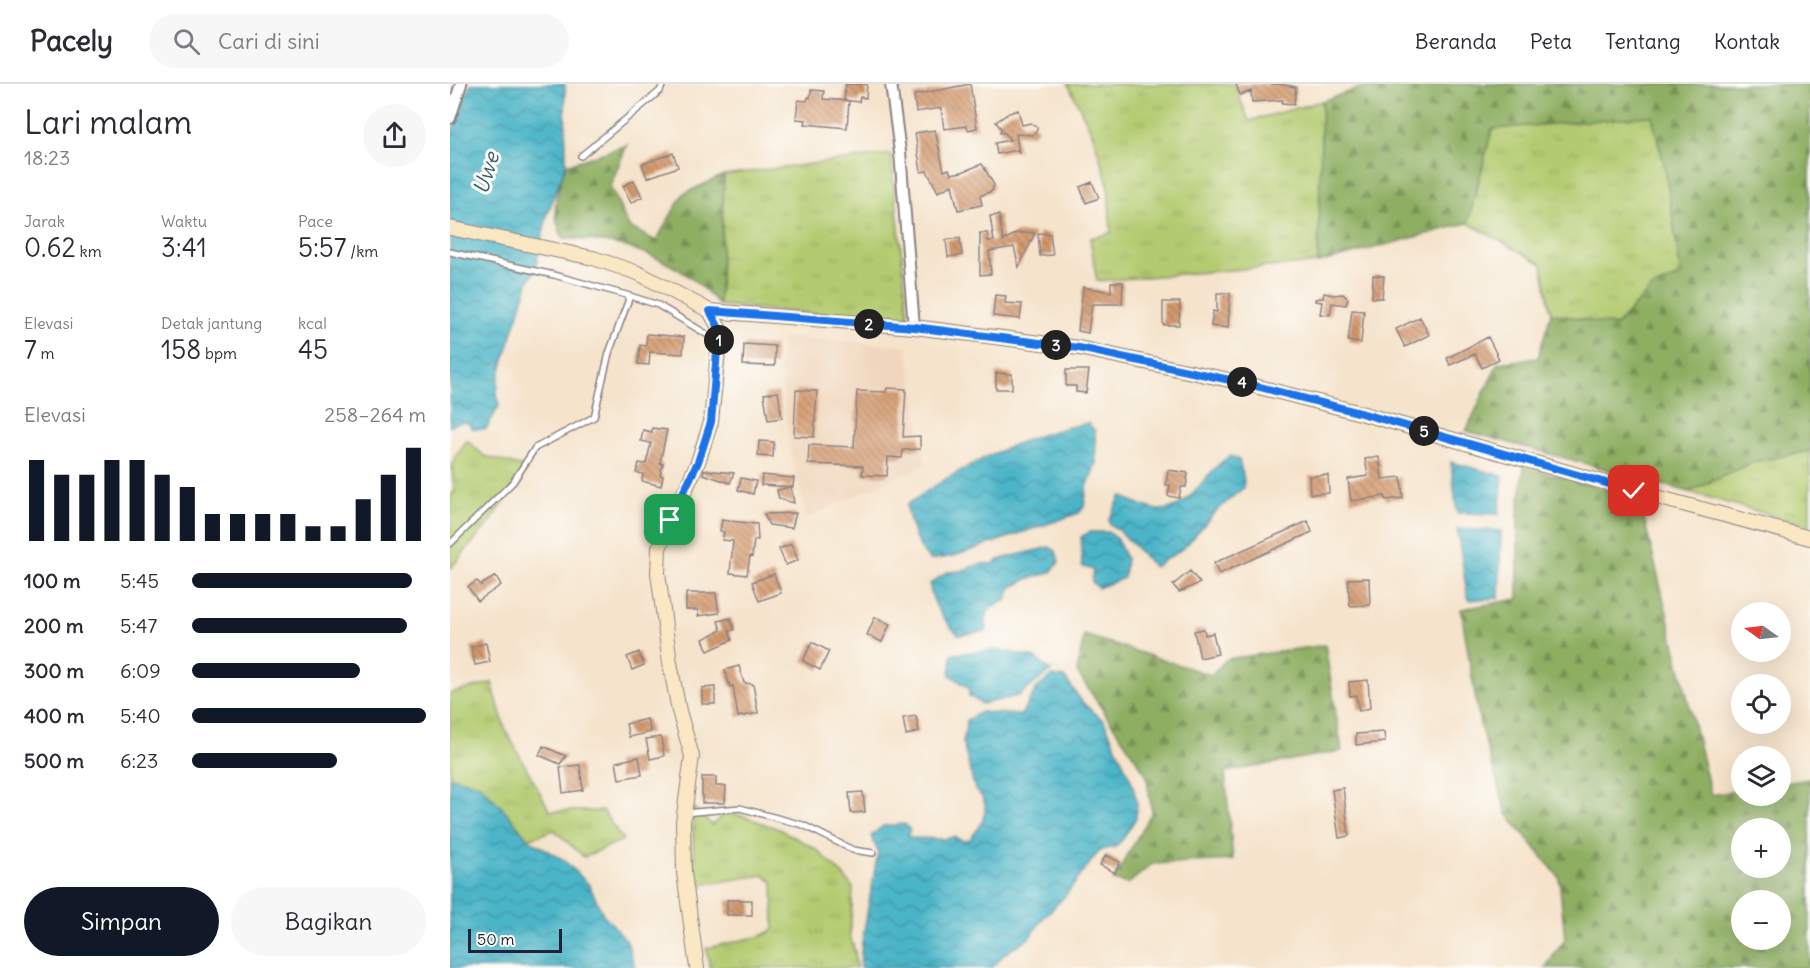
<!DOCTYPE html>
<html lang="id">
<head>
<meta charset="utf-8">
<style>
  body { margin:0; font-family:Delius,sans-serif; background:#f7f7f7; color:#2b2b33; height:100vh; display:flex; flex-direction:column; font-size:22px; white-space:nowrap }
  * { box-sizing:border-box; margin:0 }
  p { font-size:20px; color:#7c7c81 }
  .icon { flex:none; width:33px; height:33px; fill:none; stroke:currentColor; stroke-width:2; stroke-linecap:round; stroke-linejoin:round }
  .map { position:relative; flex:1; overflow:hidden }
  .details { display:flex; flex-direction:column; background:#fff; width:450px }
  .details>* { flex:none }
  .needle { width:39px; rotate:284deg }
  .fabs { position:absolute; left:1281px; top:518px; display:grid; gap:12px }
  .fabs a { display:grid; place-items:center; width:60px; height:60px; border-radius:50%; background:#fff; box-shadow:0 6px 24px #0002; font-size:30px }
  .scale { position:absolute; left:18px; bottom:15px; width:94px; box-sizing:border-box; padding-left:6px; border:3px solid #22223b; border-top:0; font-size:16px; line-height:21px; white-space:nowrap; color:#22223b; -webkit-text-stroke:4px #fdfcf7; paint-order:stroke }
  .pin { position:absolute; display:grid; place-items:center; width:51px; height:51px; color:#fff; margin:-26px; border-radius:12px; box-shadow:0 3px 9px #0006 }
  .km { position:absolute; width:30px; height:30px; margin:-15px; border-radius:50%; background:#222; color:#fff; font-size:16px; line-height:30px; text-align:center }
  .round { display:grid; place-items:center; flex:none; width:63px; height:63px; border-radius:32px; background:#f7f7f7 }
  .headline { display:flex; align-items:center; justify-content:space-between; height:102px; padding:0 24px }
  h1 { font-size:33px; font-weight:600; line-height:45px }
  .stats { display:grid; grid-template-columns:repeat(3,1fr); gap:9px; height:102px; padding:6px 24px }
  .stats div { display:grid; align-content:center }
  .stats b { font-size:26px; font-weight:600 }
  .stats small { font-size:16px; font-weight:400 }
  .stats p { font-size:16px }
  .chart { height:168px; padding:12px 24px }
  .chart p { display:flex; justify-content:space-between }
  .chart svg { width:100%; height:108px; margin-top:6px; stroke:#111827; stroke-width:6 }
  .cta { display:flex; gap:12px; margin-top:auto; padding:12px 24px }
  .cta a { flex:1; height:69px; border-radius:36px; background:#111827; color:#fff; font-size:24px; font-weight:600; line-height:69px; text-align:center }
  .cta a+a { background:#f7f7f7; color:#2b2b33 }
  ul { padding:0 24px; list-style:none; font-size:20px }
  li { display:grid; grid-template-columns:96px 72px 1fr; align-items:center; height:45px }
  li i { height:15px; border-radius:8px; background:#111827 }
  header { display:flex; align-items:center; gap:36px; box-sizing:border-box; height:84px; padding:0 30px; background:#fff; border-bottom:2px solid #e1e1e2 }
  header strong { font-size:28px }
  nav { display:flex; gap:33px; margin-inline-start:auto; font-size:21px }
  .search { width:420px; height:54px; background:#f7f7f7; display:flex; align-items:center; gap:15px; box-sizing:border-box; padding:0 21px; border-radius:33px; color:#7c7c81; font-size:22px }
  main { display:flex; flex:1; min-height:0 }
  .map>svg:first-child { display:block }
</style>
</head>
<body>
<header>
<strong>Pacely</strong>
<div class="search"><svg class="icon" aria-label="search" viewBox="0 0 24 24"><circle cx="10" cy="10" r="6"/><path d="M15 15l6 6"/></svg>Cari di sini</div>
<nav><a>Beranda</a><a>Peta</a><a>Tentang</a><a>Kontak</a></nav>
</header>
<main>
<section class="details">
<div class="headline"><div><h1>Lari malam</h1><p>18:23</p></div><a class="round"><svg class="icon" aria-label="share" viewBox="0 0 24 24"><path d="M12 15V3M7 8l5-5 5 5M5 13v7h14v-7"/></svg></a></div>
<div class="stats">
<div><p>Jarak</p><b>0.62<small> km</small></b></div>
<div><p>Waktu</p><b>3:41</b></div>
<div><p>Pace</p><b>5:57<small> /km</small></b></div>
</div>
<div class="stats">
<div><p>Elevasi</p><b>7<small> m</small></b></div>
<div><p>Detak jantung</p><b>158<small> bpm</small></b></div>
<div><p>kcal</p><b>45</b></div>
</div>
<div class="chart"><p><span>Elevasi</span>258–264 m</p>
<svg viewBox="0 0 160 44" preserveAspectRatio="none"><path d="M5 44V11M15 44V17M25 44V17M35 44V11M45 44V11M55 44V17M65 44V22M75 44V33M85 44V33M95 44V33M105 44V33M115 44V38M125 44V38M135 44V27M145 44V17M155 44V6"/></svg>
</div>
<ul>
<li><b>100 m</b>5:45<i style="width:94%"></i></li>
<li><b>200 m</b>5:47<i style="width:92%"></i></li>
<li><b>300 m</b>6:09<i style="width:72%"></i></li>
<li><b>400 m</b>5:40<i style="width:100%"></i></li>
<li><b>500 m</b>6:23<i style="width:62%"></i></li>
</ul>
<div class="cta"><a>Simpan</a><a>Bagikan</a></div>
</section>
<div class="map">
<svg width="1360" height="884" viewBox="0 0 1360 884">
  <defs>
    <pattern id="grass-tufts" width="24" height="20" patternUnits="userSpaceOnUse" patternTransform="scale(1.5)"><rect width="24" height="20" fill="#b3cb70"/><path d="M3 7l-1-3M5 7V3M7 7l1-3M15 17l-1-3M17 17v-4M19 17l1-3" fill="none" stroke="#9aae62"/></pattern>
    <pattern id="forest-firs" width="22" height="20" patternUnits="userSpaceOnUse" patternTransform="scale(1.5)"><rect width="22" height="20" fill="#8eaf62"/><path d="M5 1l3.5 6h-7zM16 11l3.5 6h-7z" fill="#748e52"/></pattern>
    <pattern id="water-waves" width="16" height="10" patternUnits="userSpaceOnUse" patternTransform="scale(1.5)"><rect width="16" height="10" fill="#4bb5c8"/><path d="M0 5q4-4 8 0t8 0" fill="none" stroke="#3e93a4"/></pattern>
    <pattern id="building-back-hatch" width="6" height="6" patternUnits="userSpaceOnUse" patternTransform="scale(1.5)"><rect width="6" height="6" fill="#d3986c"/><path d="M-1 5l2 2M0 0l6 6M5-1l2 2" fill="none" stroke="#ab7c5a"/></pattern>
  </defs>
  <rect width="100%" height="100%" fill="#fdfcf7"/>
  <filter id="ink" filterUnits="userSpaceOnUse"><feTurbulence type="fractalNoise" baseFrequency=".0167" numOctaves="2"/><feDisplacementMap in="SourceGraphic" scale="12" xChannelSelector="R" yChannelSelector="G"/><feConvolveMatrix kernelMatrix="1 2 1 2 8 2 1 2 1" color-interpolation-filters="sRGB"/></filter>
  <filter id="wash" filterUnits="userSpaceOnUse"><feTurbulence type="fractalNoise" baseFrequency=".008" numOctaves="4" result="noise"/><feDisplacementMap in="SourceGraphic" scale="24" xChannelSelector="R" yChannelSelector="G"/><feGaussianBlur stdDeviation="1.35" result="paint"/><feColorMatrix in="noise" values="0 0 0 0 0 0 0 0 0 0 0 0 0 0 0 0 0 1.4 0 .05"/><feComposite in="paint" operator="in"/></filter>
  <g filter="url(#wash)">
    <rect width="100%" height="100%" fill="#f5e3cb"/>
    <path fill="#f0d6bc" d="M332 253 457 262 475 380 357 434 343 383 329 285Z"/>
    <path fill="url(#grass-tufts)" stroke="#6a7656" stroke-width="1.5" d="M618 0H784L799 37 872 17 868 179 647 197 640 154 661 149 658 100 643 51Z
      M1202 31 1216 89 1231 191 1200 205 1166 242 1101 229 1092 180 1018 139 1042 45Z
      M441 70 459 239 269 221 274 91Z
      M17 356 34 372 78 384 41 437 0 485V412L5 407C0 378 0 379 17 356Z
      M1360 367V442L1239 408 1303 378Z
      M42 599 55 645 100 727H153L173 756 134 773 104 746 78 755 57 729 29 700 0 693V609Z
      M242 722 262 741 275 730 293 732 329 745 366 765 392 790 403 804 400 852 405 868 406 884H260L256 864 311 852 324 846 323 798 313 791 250 801 244 784Z"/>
    <path fill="url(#forest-firs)" stroke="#58684e" stroke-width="1.5" fill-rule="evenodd" d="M922 0H1360V367L1303 378 1239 408 1016 347 1048 279 1088 274 1101 229 1166 242 1200 205 1231 191 1216 89 1202 32 1042 45 1018 139 868 179 872 17Z
      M177 61 160 102 179 143 206 157 233 110 274 91 269 221C242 189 210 172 170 161 152 156 131 156 113 154 99 126 107 109 116 81Z
      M1074 383 1189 414 1261 711 1291 706 1292 711H1330L1331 700 1360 695V884H1095L1115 855 1109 793 1057 730 1030 641 1011 525 1068 515V430ZM1292 744H1330V783H1292ZM1292 816H1330V855H1292Z
      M634 551 761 591 777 575 875 561 892 667 775 688 783 776 702 780 678 800 663 796 702 728 696 690 627 588Z"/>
    <path fill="url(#water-waves)" stroke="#366c82" stroke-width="1.5" d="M21 0H115L116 81 97 131 85 187 79 196 49 292 47 308 49 322 36 345H24L16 338 6 339 0 343V52Z
      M638 339 645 347 646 379 637 403 634 423 629 429 504 472 480 476C468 466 458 436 457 421 510 382 573 351 638 339Z
      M780 372 789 376 794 396 793 404 765 428 735 463 704 483 671 448 660 441 659 436 671 412C680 416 702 427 711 426 743 424 754 387 780 372Z
      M1001 378 1053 392 1049 430 1007 429Z
      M1007 445 1051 447 1049 514 1018 516Z
      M640 448H658L666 454 676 474 674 494 648 504 642 498 643 486 632 482 631 453Z
      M599 463 606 467 609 478 600 489 577 495 560 504 557 516C540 521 533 528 537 547L509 551C496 539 480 518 480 500L497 488 510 487 530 480H543L551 475Z
      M549 566 585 574 601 587 568 612 532 620 519 612V604L500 591 502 570Z
      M602 592 615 594 633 619 654 637 681 696 687 717 686 734 672 756 665 763 650 766 615 812 594 833 578 855 554 870 542 884H410L412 858 428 768 421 752 433 742 455 740 460 746 457 751 462 754 494 755 504 753 513 757 519 756C532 742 545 720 525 706L513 659 517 636 531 628 571 631 586 605Z
      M0 693 29 700 57 729 78 755 114 776 139 801 153 830 177 857 185 884H0Z"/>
    <g id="blocks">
      <path fill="url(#building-back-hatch)" d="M396 0H417L416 14 410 13 409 18 394 16Z
        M520 0 527 44 518 46 517 42 494 45 491 24 466 28 464 11Z
        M786 0H828L846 3 844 20 832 19 833 16 802 18 801 7 790 11Z
        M361 6 374 7 373 15 399 17 397 44 355 40 356 36 346 35 348 16 357 17 358 13 360 14Z
        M568 26 572 41 581 39 587 43V46L583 51 566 50 569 70 567 66 547 70 545 59 560 56 555 49H550V47L552 46 546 38 559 29Z
        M485 46 494 87 499 85 501 90 512 88 532 80 544 101 542 107 530 112 532 121 508 126 502 101 488 108 477 87 471 88 465 49Z
        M223 69 228 83 197 94 192 80Z
        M184 96 192 113 181 119 173 102Z
        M642 98 649 114 636 119 630 103Z
        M549 131 553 157 566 149H585L569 183 564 163 539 167 541 190 530 191V149H537L538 157H544L540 132Z
        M588 149 600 150 603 171 590 172Z
        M510 154 512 171 498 173 496 156Z
        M923 191 934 192 932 214H922Z
        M661 198H673L672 220H642L638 249 628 247 633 203 661 208Z
        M767 209H780L778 244 761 242 763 227 767 228Z
        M874 209 883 211 893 210 898 215 896 221 882 219 880 231 870 230 872 218 865 217V215L873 214Z
        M545 211 556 212 555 219 572 220 570 235 543 232Z
        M713 218H730L729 241H713Z
        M902 226 914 227 911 259 898 257Z
        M970 233 979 251 955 263 946 245Z
        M197 250 234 253 233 270 200 268 199 281 188 280 190 261 196 262Z
        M1038 253 1049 275 1032 284 1025 270 1000 281 997 274Z
        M294 260 325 262V282L293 281Z
        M616 286H639L636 309 626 308V302H616Z
        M546 289 562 290V305H546Z
        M437 304 456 305 453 353 470 352V365L453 366 452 374 438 373 437 392 412 391 413 382 358 380 359 361 404 363 407 307 436 308Z
        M346 306 367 307 364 353 344 352Z
        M328 308 332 334 318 336 314 310Z
        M202 344 217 346 210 379 213 380 210 391 213 392 211 402 192 397 193 390 186 389 189 379 196 380 201 359 191 357 193 346 202 348Z
        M309 357 324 358 323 373 308 372Z
        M929 373 932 395 951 393 953 414 936 416 935 412 901 417 898 395 918 392 915 375Z
        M254 386 284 389 280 399 253 390Z
        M718 386 738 389 736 403H731L729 414 718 412 720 401H716Z
        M312 391 344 394 343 403 311 401Z
        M878 391 879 409 860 410 859 392Z
        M291 394 306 397 303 410 288 406Z
        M341 403 344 419 329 415 327 406Z
        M346 429 342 444 319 441 314 430Z
        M272 436 307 440 308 456H304L302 473 300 472 297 491 280 489 283 457 272 456 274 448 270 447Z
        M858 437 862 448 769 490 764 479Z
        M341 460 348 476 336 481 329 465Z
        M740 487 750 499 729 508 723 501Z
        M324 490 331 509 309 517 302 498Z
        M46 492 51 501 28 517 18 503 27 497 31 501Z
        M919 494 920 521 900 522 898 495Z
        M236 509H266L269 529 248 532V526H236Z
        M425 533 440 540 432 558 417 551Z
        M281 534 284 546 279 547 282 556 258 567 253 555 271 546 268 537Z
        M754 545 755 551 763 549 768 570 750 574 744 547Z
        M362 558 379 567 370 586 353 577Z
        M36 559 40 578 25 581 21 563Z
        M189 568 194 581 182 586 177 573Z
        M289 582 294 599 303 600 308 629 288 633 283 602 280 603 275 586Z
        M918 596 920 624 909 627 906 611 900 612 899 598Z
        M265 603V620H252V604Z
        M466 632 469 648 456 651 453 634Z
        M197 635 201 648 179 653 176 640Z
        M934 648 935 658 906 661V650Z
        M211 653 214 672 200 675 196 655Z
        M93 662 116 672 110 680 89 671Z
        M189 673 192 691 169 695 166 678Z
        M130 681 133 706 113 709 110 683Z
        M252 693H266V702H276L275 719H252Z
        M893 704 899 752 889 754 882 706Z
        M413 708 415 728 401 729 399 709Z
        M656 771 670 778 665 789 650 781Z
        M277 816H302V831H277Z"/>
    </g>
  </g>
  <g filter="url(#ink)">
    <use href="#blocks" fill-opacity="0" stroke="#8c8283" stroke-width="1.5"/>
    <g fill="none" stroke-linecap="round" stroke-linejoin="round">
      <g stroke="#8c8283" stroke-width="8">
        <path id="lane" d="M131 72 210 7 213 0
          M0 168 104 191 180 212
          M0 460 63 398 85 364 144 333 159 269 180 212 208 221 268 257
          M234 729 290 724 353 741 403 766 423 769"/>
      </g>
      <g stroke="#8c8283" stroke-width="14">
        <path id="street" d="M441 0 450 68 464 243
          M0 34 11 0"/>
      </g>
      <g stroke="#8c8283" stroke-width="16">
        <path id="secondary" d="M0 144 143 174 188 189 260 227 464 243 553 254 629 264 793 299 907 328 1184 407 1360 454
          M247 884 234 789 233 738 242 672 229 627 220 579 208 489 209 464 248 378 261 338 269 258V244L260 227"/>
      </g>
      <use href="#lane" stroke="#fff" stroke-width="5"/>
      <use href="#street" stroke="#fff" stroke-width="10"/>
      <use href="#secondary" stroke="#fae7c3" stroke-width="14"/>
    </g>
  </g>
  <g fill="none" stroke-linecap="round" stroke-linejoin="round" filter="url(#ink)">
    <g stroke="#fff" stroke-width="12">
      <path id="route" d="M220 436 248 378 261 338 269 244 260 227 464 243 629 264 794 299 907 328 1184 407"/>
    </g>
    <use href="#route" stroke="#1a73e8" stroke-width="8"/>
  </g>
  <g text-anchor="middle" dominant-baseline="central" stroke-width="6" stroke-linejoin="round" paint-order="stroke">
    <g font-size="21" font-style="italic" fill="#325d73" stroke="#fdfcf7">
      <text transform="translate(36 89) rotate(-73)">Uwe</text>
    </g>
  </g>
</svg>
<div class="fabs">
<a><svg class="needle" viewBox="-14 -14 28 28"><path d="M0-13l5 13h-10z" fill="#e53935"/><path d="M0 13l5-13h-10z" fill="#7c7c81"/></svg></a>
<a><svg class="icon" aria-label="locate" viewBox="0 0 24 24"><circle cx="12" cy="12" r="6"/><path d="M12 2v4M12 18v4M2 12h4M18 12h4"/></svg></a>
<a><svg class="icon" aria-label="layers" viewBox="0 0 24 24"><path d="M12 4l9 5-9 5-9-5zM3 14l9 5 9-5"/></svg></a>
<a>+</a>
<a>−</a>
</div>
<div class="scale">50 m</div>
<div class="pin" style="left:220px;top:436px;background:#1e9e55"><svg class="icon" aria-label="arrive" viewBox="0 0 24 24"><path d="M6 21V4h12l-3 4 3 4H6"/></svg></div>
<div class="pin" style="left:1184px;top:407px;background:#d93025"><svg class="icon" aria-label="check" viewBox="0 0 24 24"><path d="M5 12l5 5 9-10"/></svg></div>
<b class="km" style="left:269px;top:256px">1</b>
<b class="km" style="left:419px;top:240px">2</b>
<b class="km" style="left:606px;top:261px">3</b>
<b class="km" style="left:792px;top:298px">4</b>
<b class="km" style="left:974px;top:347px">5</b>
</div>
</main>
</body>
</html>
